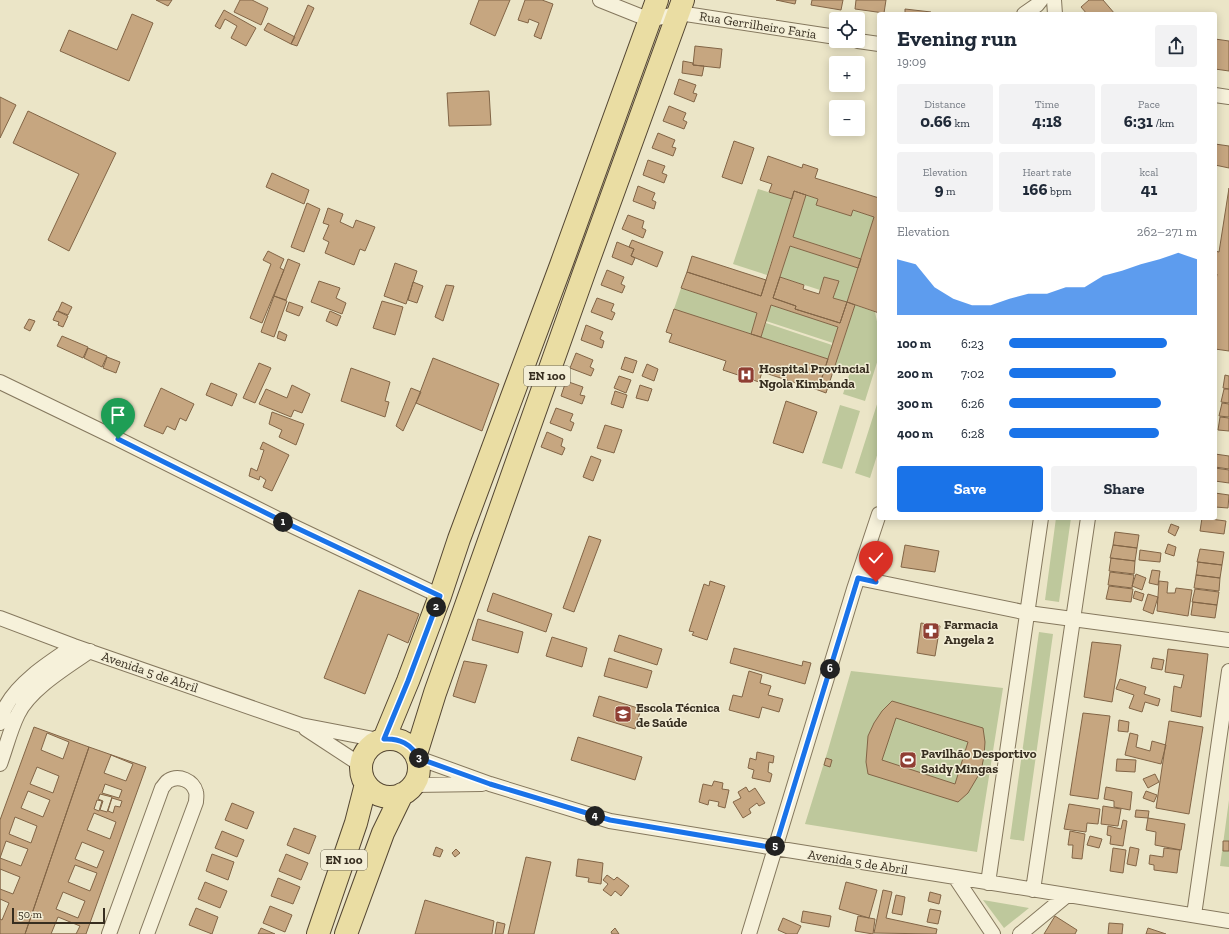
<!DOCTYPE html>
<html lang="en">
<head>
<meta charset="utf-8">
<style>
  body { margin:0; font-family:"Zilla Slab",serif; background:#f2f2f3; color:#1f2937; height:100vh; display:flex; flex-direction:column; font-size:15px; white-space:nowrap }
  * { box-sizing:border-box; margin:0 }
  p { font-size:13px; color:#747a83 }
  .icon { flex:none; width:22px; height:22px; fill:none; stroke:currentColor; stroke-width:2; stroke-linecap:round; stroke-linejoin:round }
  .map { position:relative; flex:1; overflow:hidden }
  .details { position:absolute; left:877px; top:12px; width:340px; height:508px; display:flex; flex-direction:column; background:#fff; border-radius:4px; box-shadow:0 2px 10px #0003 }
  .details>* { flex:none }
  .controls { position:absolute; left:829px; top:12px; display:grid; gap:8px }
  .controls a { display:grid; place-items:center; width:36px; height:36px; border-radius:4px; background:#fff; box-shadow:0 2px 10px #0003; font-size:20px }
  .scale { position:absolute; left:12px; bottom:10px; width:93px; box-sizing:border-box; padding-left:4px; border:2px solid #372e20; border-top:0; font-size:11px; line-height:14px; white-space:nowrap; color:#372e20; -webkit-text-stroke:3px #f3eed6; paint-order:stroke }
  .pin { position:absolute; display:grid; place-items:center; width:34px; height:34px; color:#fff; margin:-41px -17px; border-radius:50% 50% 50% 0; rotate:-45deg; box-shadow:0 0 4px #0007 }
  .pin .icon { rotate:45deg }
  .km { position:absolute; width:20px; height:20px; margin:-10px; border-radius:50%; background:#222; color:#fff; font-size:11px; line-height:20px; text-align:center }
  .round { display:grid; place-items:center; flex:none; width:42px; height:42px; border-radius:4px; background:#f2f2f3 }
  .headline { display:flex; align-items:center; justify-content:space-between; height:68px; padding:0 20px }
  h1 { font-size:22px; font-weight:700; line-height:30px }
  .metrics { display:grid; grid-template-columns:repeat(3,1fr); gap:6px; height:68px; padding:4px 20px }
  .metrics div { display:grid; align-content:center; border-radius:4px; background:#f2f2f3; text-align:center }
  .metrics b { font-size:17px; font-weight:700 }
  .metrics small { font-size:11px; font-weight:400 }
  .metrics p { font-size:11px }
  .chart { height:112px; padding:8px 20px }
  .chart p { display:flex; justify-content:space-between }
  .chart svg { width:100%; height:72px; margin-top:4px; fill:#1a73e8; opacity:.7 }
  .action { display:flex; gap:8px; margin-top:auto; padding:8px 20px }
  .action a { flex:1; height:46px; border-radius:4px; background:#1a73e8; color:#fff; font-size:16px; font-weight:700; line-height:46px; text-align:center }
  .action a+a { background:#f2f2f3; color:#1f2937 }
  ul { padding:0 20px; list-style:none; font-size:13px }
  li { display:grid; grid-template-columns:64px 48px 1fr; align-items:center; height:30px }
  li i { height:10px; border-radius:5px; background:#1a73e8 }
  .map>svg:first-child { display:block }
</style>
</head>
<body>
<div class="map">
<svg width="1229" height="934" viewBox="0 0 1229 934">
  <rect width="100%" height="100%" fill="#ebe5c7"/>
  <path fill="#bec89c" d="M758 189 792 199 767 275 733 264Z
    M806 195 818 199 816 205 851 216 853 210 874 217 861 259 793 237Z
    M790 246 858 268 847 302 833 298 839 281 824 277 820 290 780 277Z
    M681 288 757 313 751 334 674 309Z
    M771 305 838 327 833 343 766 321Z
    M855 305 875 312 879 331V356L865 401 843 394 850 372 835 367Z
    M766 323 832 345 828 359 761 337Z
    M879 398V449L870 478 855 473Z
    M840 405 860 411 842 469 822 463Z
    M1056 518H1071L1059 602 1045 600Z
    M1039 632 1053 634 1024 841 1010 839Z
    M851 671 1003 688 977 852 805 824 828 750Z
    M1229 800V867L1220 866Z
    M983 900 1029 908 1004 928Z"/>
  <path fill="#c6a680" stroke="#826546" fill-rule="evenodd" d="M156 0H172L168 6Z
    M240 0H252L268 8 261 25 234 12Z
    M479 0H510L495 36 470 24Z
    M525 0H542L553 4 541 39 534 36 539 23 529 19 528 23 518 20Z
    M776 0H796L795 4Z
    M812 0H843L841 10 811 5Z
    M856 0H886L884 13 855 9Z
    M1089 0H1103L1115 14H1087L1081 7Z
    M308 5 314 8 297 46 291 44Z
    M905 9 931 12V14H905Z
    M224 10 256 28 246 46 231 38 237 26 225 19 220 29 215 26Z
    M132 14 153 23 129 81 60 51 69 30 117 50Z
    M268 23 295 37 291 44 264 30Z
    M1215 39 1229 41V71L1215 69Z
    M695 46 722 49 720 68 693 65Z
    M683 61 693 63V65L704 66 702 76 682 73Z
    M679 79 696 85 693 93 697 94 694 102 674 94Z
    M489 91 491 125 449 126 447 93Z
    M0 97 16 105 0 138Z
    M669 106 686 113 683 120 687 122 684 129 663 121Z
    M28 111 116 153 69 251 48 240 79 174 13 143Z
    M658 133 675 140 672 147 676 148 673 156 652 148Z
    M734 141 754 148 742 184 722 177Z
    M1215 144 1229 146V168L1215 165Z
    M768 156 802 168 803 164 818 169 815 178 879 198V313L847 302 874 217 853 210 851 216 816 205 818 199 794 191 792 199 769 192 772 184 760 180Z
    M648 160 665 166 662 173 667 175 664 183 643 175Z
    M272 173 309 190 304 204 266 187Z
    M638 186 655 193 652 200 656 202 654 209 633 201Z
    M1229 188V351L1215 349V286L1217 274H1215V251L1219 252Z
    M794 191 806 195 793 237 861 259 858 268 790 246 773 298 796 306 795 309 840 323 847 302 855 305 826 393 818 390 838 327 771 305 761 337 751 334 757 313 681 288 687 272 761 296Z
    M307 203 320 209 304 252 291 247Z
    M328 208 343 214 340 222 353 228 356 220 375 227 365 251 360 249 354 265 325 253 329 242 323 239 329 225 323 223Z
    M628 215 644 221 642 228 646 230 643 238 622 229Z
    M632 240 663 252 657 267 631 256 634 249 629 247Z
    M617 242 634 249 631 256 635 258 632 265 612 257Z
    M268 251 284 259 280 268 284 270 262 323 250 318 271 264 263 260Z
    M692 256 766 280 761 296 687 272Z
    M288 259 300 264 286 300 274 296Z
    M395 263 417 271 406 304 384 296Z
    M607 270 624 277 621 284 625 286 622 293 601 285Z
    M780 277 804 285 803 289 819 294 824 277 839 281 833 298 847 302 840 323 795 309 796 306 773 298Z
    M319 281 340 288 336 298 346 303 342 314 311 302Z
    M413 282 423 286 417 303 408 300Z
    M446 285 454 286 443 321 435 317Z
    M274 296 287 301 274 337 261 332Z
    M597 298 614 304 611 311 615 313 612 320 591 312Z
    M382 301 403 307 395 335 373 328Z
    M62 302 72 307 68 315 58 311Z
    M289 302 303 307 299 316 286 311Z
    M674 309 828 359 818 390 762 372 759 382 723 370 726 361 669 342 672 334 666 332Z
    M57 311 68 316 63 327 58 325 59 322 53 320Z
    M330 311 341 316 337 326 326 321Z
    M29 319 35 321 30 331 24 328Z
    M586 325 603 332 600 339 604 341 602 348 581 340Z
    M279 331 287 335 285 341 277 338Z
    M62 336 88 347 83 358 57 346Z
    M88 348 107 356 102 367 84 358Z
    M576 353 593 360 590 367 594 369 591 376 570 368Z
    M107 357 120 362 116 373 103 368Z
    M625 357 637 361 633 373 621 369Z
    M433 358 499 384 482 431 416 403Z
    M259 363 271 368 255 403 243 398Z
    M647 364 658 369 654 381 642 376Z
    M351 368 390 382 385 401 389 402 385 417 341 401Z
    M1225 375 1229 376V389L1223 388Z
    M619 376 631 380 626 393 614 388Z
    M566 381 583 387 580 395 585 396 582 404 561 396Z
    M211 383 237 394 232 406 206 395Z
    M292 385 310 394 302 413 294 410 291 417 259 404 266 389 287 398Z
    M640 385 652 389 648 401 636 398Z
    M161 388 194 404 186 421 180 418 175 430 167 426 163 434 144 426Z
    M411 388 421 392 403 431 396 426Z
    M1224 389H1229V403L1221 402Z
    M615 391 627 395 623 408 611 404Z
    M786 401 817 412 803 453 773 443Z
    M1222 403 1229 404V417L1219 416Z
    M556 408 573 414 570 421 574 423 571 431 550 423Z
    M272 412 304 424 296 445 279 437 282 430 269 424Z
    M1220 417 1229 418V431L1218 430Z
    M605 425 622 430 614 453 597 448Z
    M547 432 563 439 561 446 565 448 562 455 541 447Z
    M263 442 289 455 272 491 263 487 266 480 260 476 259 480 249 476 251 468 257 471 264 450 260 449Z
    M1215 454 1229 456V469L1215 467Z
    M591 456 601 460 593 481 583 477Z
    M1215 468 1229 470V483L1215 481Z
    M1215 493 1229 495 1228 508 1215 507Z
    M1202 518 1226 521 1224 534 1200 531Z
    M1171 524 1179 527 1175 536 1168 532Z
    M1115 532 1139 535 1137 548 1113 545Z
    M589 536 601 540 574 612 563 608Z
    M1168 544 1176 547 1174 556 1165 553Z
    M905 545 939 551 935 572 901 567Z
    M1113 545 1137 548 1135 561 1110 558Z
    M1200 549 1224 552 1222 565 1197 562Z
    M1140 550 1161 553 1160 562 1139 560Z
    M1111 558 1135 561 1134 574 1109 571Z
    M1198 562 1222 565 1220 578 1196 575Z
    M1152 570 1160 571 1158 585 1149 583Z
    M1110 572 1134 575 1132 588 1108 585Z
    M1136 574 1146 578 1142 590 1132 586Z
    M1196 575 1220 578 1219 591 1194 588Z
    M710 581 725 586 707 640 692 635 694 632 689 631 704 584 709 586Z
    M1159 581 1168 582 1167 593H1175L1176 588 1192 590 1188 616 1157 611Z
    M1109 586 1133 589 1131 602 1106 599Z
    M1195 589 1219 592 1217 605 1192 602Z
    M359 590 419 614 408 643 388 634 365 694 324 678Z
    M1135 591 1144 594 1142 601 1133 598Z
    M493 593 552 614 546 632 487 611Z
    M1148 594 1158 597 1153 614 1143 610Z
    M1193 602 1217 605 1215 618 1191 615Z
    M478 619 523 632 518 653 472 640Z
    M921 623 940 626 935 656 917 653Z
    M619 635 662 649 657 665 614 651Z
    M552 637 587 648 582 667 546 656Z
    M1092 642 1121 645 1112 702 1084 697Z
    M734 648 802 666 803 661 811 663 805 684 730 663Z
    M1168 649 1208 654 1201 717 1171 711 1174 686 1181 688 1184 675 1165 672Z
    M609 658 652 671 647 688 604 676Z
    M1153 658 1164 660 1162 670 1151 668Z
    M464 661 487 665 475 703 453 696Z
    M749 671 762 675 760 683 771 686 768 695 783 699 779 712 762 707 759 718 729 710 733 695 742 697Z
    M1120 679 1146 687 1144 694 1160 699 1158 706 1145 702 1142 712 1129 708 1134 695 1116 689Z
    M599 696 641 709 635 729 593 716Z
    M892 701 983 728 985 742 984 756 981 771 968 793 958 802 868 774 866 762 868 736 874 723 882 711ZM896 718 968 742 955 784 882 760Z
    M1083 713 1110 716 1098 799 1070 795Z
    M1119 720 1129 722 1128 732 1118 731Z
    M1169 721 1203 727 1189 814 1156 808Z
    M34 727 89 747 25 934H0V820Z
    M47 733 69 742 63 759 41 750Z
    M1130 733 1138 735 1136 747 1150 751 1152 741 1166 745 1161 764 1125 755Z
    M578 737 642 757 635 780 571 760Z
    M89 747 146 767 86 934H25Z
    M757 752 774 756 773 763 769 762 768 772 772 774 770 782 752 778 754 770 748 768 750 758 756 760Z
    M111 755 133 764 126 781 104 773Z
    M826 758 832 760 830 767 824 765Z
    M1117 759 1136 760 1135 772 1116 771Z
    M37 767 59 776 53 793 30 784Z
    M1155 774 1159 782 1148 788 1143 779Z
    M714 781 723 783 722 789 729 790 725 808 718 806 719 802 709 800 708 805 699 802 703 784 712 786Z
    M105 784 122 790 119 798 102 793Z
    M746 787 749 792 755 788 765 803 759 806 757 803 749 809 751 813 743 818 733 802 741 798 738 792Z
    M1106 787 1132 792 1130 810 1114 807V801L1104 799Z
    M28 791 50 800 43 817 21 808Z
    M1146 791 1157 795 1154 802 1143 798Z
    M100 794 112 797 107 812 100 810 103 801 98 799Z
    M112 798 122 801 120 807 115 806 113 813 108 811Z
    M97 800 102 801 99 811 94 809Z
    M232 803 254 812 247 829 225 820Z
    M1069 804 1100 809 1098 824 1087 823 1086 832 1064 829Z
    M1103 806 1121 809 1118 826 1101 824Z
    M1136 810 1149 811 1148 818 1135 817Z
    M94 813 116 822 110 839 87 830Z
    M15 817 37 826 31 843 9 834Z
    M1148 818 1185 824 1181 850 1155 845 1156 832 1146 830Z
    M1123 820 1127 821 1123 846 1110 844 1111 836 1107 835 1108 826 1121 829Z
    M294 828 316 836 309 854 287 845Z
    M222 831 244 840 237 857 215 848Z
    M1070 831 1085 834 1082 859 1072 858 1073 845H1068Z
    M1090 836 1102 839 1099 848 1087 845Z
    M6 841 28 849 21 866 0 858Z
    M1223 841H1229V851H1223Z
    M82 842 104 851 97 868 75 859Z
    M436 847 443 850 440 857 433 855Z
    M1130 847 1139 849 1136 866 1127 864Z
    M1113 848 1126 850 1123 873 1110 871Z
    M1164 848 1180 850 1177 873 1154 870V865L1149 864 1150 855 1163 857Z
    M456 849 460 853 455 857 452 853Z
    M212 854 234 862 228 880 206 871Z
    M286 854 308 863 301 880 279 871Z
    M526 857 551 862 534 934H508Z
    M578 859 603 863 601 884 588 882 589 878 576 876Z
    M75 865 97 873 90 891 68 882Z
    M0 869 20 877 13 894 0 889Z
    M607 875 614 880 617 877 629 886 621 896 615 891 611 896 603 890 608 884 603 880Z
    M278 878 300 887 293 904 271 896Z
    M205 882 227 891 220 908 198 899Z
    M846 882 877 890 869 918 839 909Z
    M883 890 892 892 886 918 937 929 936 934 874 933Z
    M63 892 85 901 78 918 56 909Z
    M930 892 941 895 939 904 928 901Z
    M896 895 905 897 902 915 892 913Z
    M0 899 9 903 2 920 0 919Z
    M425 900 494 921 492 934H415Z
    M270 906 292 915 285 932 263 923Z
    M196 908 218 917 212 934 189 925Z
    M930 909 941 911 938 924 927 922Z
    M803 911 831 916 829 927 801 922Z
    M858 916 875 919 873 934 855 931Z
    M1055 916 1077 930 1075 934H1044Z
    M58 917 80 926 76 934H51Z
    M783 918 801 926 797 934H787L778 930Z
    M497 922 505 924 503 934H495Z
    M1109 923 1123 924 1122 934H1108Z
    M261 928 275 934H258Z
    M615 928 619 934H612L611 932Z
    M1148 928 1166 934H1146Z"/>
  <g fill="none" stroke-linecap="round" stroke-linejoin="round">
    <g stroke="#85785e" stroke-width="16">
      <path id="minor" d="M600 0 650 20 679 13 836 37
        M1054 0 1055 14
        M1024 14 1037 5 1041 0
        M858 41 879 44
        M1215 95 1229 97
        M0 382 118 439 282 521 440 596
        M858 578 1028 613 1229 640
        M0 618 74 646 301 725 379 740
        M0 723C2 718 3 713 5 708 18 682 50 662 74 646
        M306 729 361 765
        M418 758 490 784 610 821 775 848 1229 921
        M0 764C6 748 10 730 18 714 30 689 67 667 90 651
        M414 785 482 784
        M955 877 993 934
        M988 883 1041 518
        M1033 890 1088 518
        M1194 915 1229 671
        M109 934 162 788C164 786 166 782 168 781 179 774 193 781 196 792 197 795 196 799 196 802L147 934
        M749 934 854 589 879 514
        M1020 934 1066 896"/>
    </g>
    <g stroke="#544632" stroke-width="24">
      <path id="primary" d="M361 768a29 29 0 1 1 58 0a29 29 0 1 1-58 0Z
        M384 739 408 681 440 596 459 539 561 265 657 0
        M416 754 435 693 585 270 683 0
        M318 934 356 823 366 784
        M346 934 383 833 402 794"/>
    </g>
    <use href="#minor" stroke="#f6f1da" stroke-width="14"/>
    <use href="#primary" stroke="#eadda3" stroke-width="22"/>
  </g>
  <g fill="none" stroke-linecap="round" stroke-linejoin="round">
    <g stroke="#fff" stroke-width="8">
      <path id="route" d="M118 439 282 521 440 596 408 681 384 739C399 738 412 744 418 758L490 784 610 820 775 848 858 578 876 582"/>
    </g>
    <use href="#route" stroke="#1a73e8" stroke-width="5"/>
  </g>
  <defs>
    <g id="hospital-square" transform="scale(0.9)"><rect x="-9" y="-9" width="18" height="18" rx="4" fill="#8f3e33" stroke="#f3eed6"/><path d="M-5-5h3v3.5h4V-5h3V5h-3V1.5h-4V5h-3Z" fill="#fff"/></g>
    <g id="pharmacy-square" transform="scale(0.9)"><rect x="-9" y="-9" width="18" height="18" rx="4" fill="#8f3e33" stroke="#f3eed6"/><path d="M-2-6h4v4h4v4h-4v4h-4v-4h-4v-4h4Z" fill="#fff"/></g>
    <g id="school-square" transform="scale(0.9)"><rect x="-9" y="-9" width="18" height="18" rx="4" fill="#8f3e33" stroke="#f3eed6"/><path d="M0-5L7-2L0 1L-7-2ZM-4 1L0 2.5L4 1V4Q0 6-4 4Z" fill="#fff"/></g>
    <g id="stadium-square" transform="scale(0.9)"><rect x="-9" y="-9" width="18" height="18" rx="4" fill="#8f3e33" stroke="#f3eed6"/><path d="M0-5a6.5 5 0 1 0 0 10a6.5 5 0 1 0 0-10ZM-3.5-1.8h7v3.6h-7Z" fill="#fff"/></g>
  </defs>
  <g fill-rule="evenodd">
    <use href="#hospital-square" x="746" y="375"/>
    <use href="#pharmacy-square" x="931" y="631"/>
    <use href="#school-square" x="623" y="714"/>
    <use href="#stadium-square" x="908" y="760"/>
  </g>
  <g text-anchor="middle" dominant-baseline="central" stroke-width="3" stroke-linejoin="round" paint-order="stroke">
    <g fill="#f3eed6" stroke="#6f6857" stroke-width="1">
      <rect x="524" y="366" width="46" height="20" rx="3"/>
      <rect x="321" y="850" width="46" height="20" rx="3"/>
    </g>
    <g font-size="12" font-weight="bold" fill="#372e20">
      <text x="547" y="376">EN 100</text>
      <text x="344" y="860">EN 100</text>
    </g>
    <g font-size="13" fill="#372e20" stroke="#f3eed6">
      <text transform="translate(758 25) rotate(9)">Rua Gerrilheiro Faria</text>
      <text transform="translate(150 672) rotate(19)">Avenida 5 de Abril</text>
      <text transform="translate(858 862) rotate(9)">Avenida 5 de Abril</text>
    </g>
    <g font-size="13" font-weight="bold" fill="#372e20" stroke="#f3eed6" text-anchor="start">
      <text x="759" y="368">Hospital Provincial<tspan x="759" dy="15">Ngola Kimbanda</tspan></text>
      <text x="944" y="624">Farmacia<tspan x="944" dy="15">Angela 2</tspan></text>
      <text x="636" y="707">Escola Técnica<tspan x="636" dy="15">de Saúde</tspan></text>
      <text x="921" y="753">Pavilhão Desportivo<tspan x="921" dy="15">Saidy Mingas</tspan></text>
    </g>
  </g>
</svg>
<div class="controls">
<a><svg class="icon" aria-label="locate" viewBox="0 0 24 24"><circle cx="12" cy="12" r="6"/><path d="M12 2v4M12 18v4M2 12h4M18 12h4"/></svg></a>
<a>+</a>
<a>−</a>
</div>
<div class="scale">50 m</div>
<div class="pin" style="left:118px;top:439px;background:#1e9e55"><svg class="icon" aria-label="arrive" viewBox="0 0 24 24"><path d="M6 21V4h12l-3 4 3 4H6"/></svg></div>
<div class="pin" style="left:876px;top:582px;background:#d93025"><svg class="icon" aria-label="check" viewBox="0 0 24 24"><path d="M5 12l5 5 9-10"/></svg></div>
<b class="km" style="left:283px;top:522px">1</b>
<b class="km" style="left:436px;top:607px">2</b>
<b class="km" style="left:419px;top:758px">3</b>
<b class="km" style="left:595px;top:816px">4</b>
<b class="km" style="left:775px;top:846px">5</b>
<b class="km" style="left:830px;top:669px">6</b>
<section class="details">
<div class="headline"><div><h1>Evening run</h1><p>19:09</p></div><a class="round"><svg class="icon" aria-label="share" viewBox="0 0 24 24"><path d="M12 15V3M7 8l5-5 5 5M5 13v7h14v-7"/></svg></a></div>
<div class="metrics">
<div><p>Distance</p><b>0.66<small> km</small></b></div>
<div><p>Time</p><b>4:18</b></div>
<div><p>Pace</p><b>6:31<small> /km</small></b></div>
</div>
<div class="metrics">
<div><p>Elevation</p><b>9<small> m</small></b></div>
<div><p>Heart rate</p><b>166<small> bpm</small></b></div>
<div><p>kcal</p><b>41</b></div>
</div>
<div class="chart"><p><span>Elevation</span>262–271 m</p>
<svg viewBox="0 0 160 44" preserveAspectRatio="none"><path d="M0 44V10L10 13L20 27L30 34L40 38L50 38L60 34L70 31L80 31L90 27L100 27L110 20L120 17L130 13L140 10L150 6L160 10V44z"/></svg>
</div>
<ul>
<li><b>100 m</b>6:23<i style="width:84%"></i></li>
<li><b>200 m</b>7:02<i style="width:57%"></i></li>
<li><b>300 m</b>6:26<i style="width:81%"></i></li>
<li><b>400 m</b>6:28<i style="width:80%"></i></li>
</ul>
<div class="action"><a>Save</a><a>Share</a></div>
</section>
</div>
</body>
</html>
